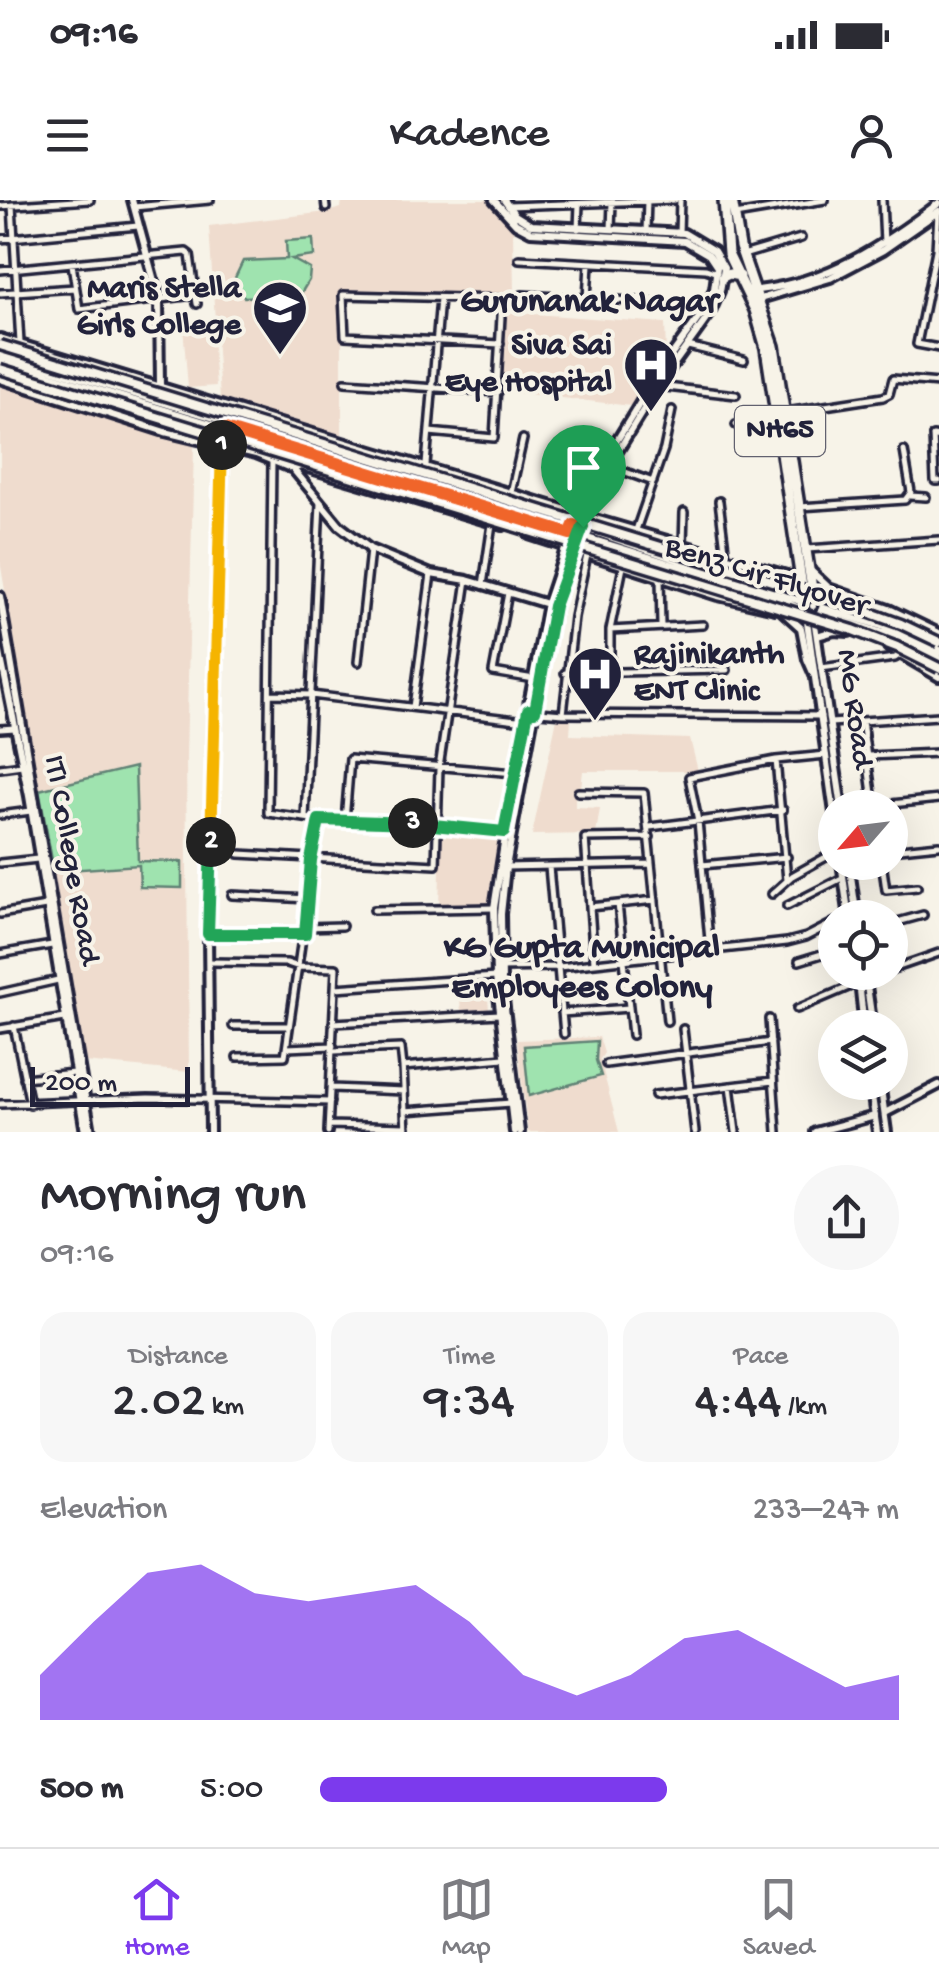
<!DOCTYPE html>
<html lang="en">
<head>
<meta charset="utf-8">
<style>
  body { margin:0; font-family:"Gochi Hand",sans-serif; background:#f7f7f7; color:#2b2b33; height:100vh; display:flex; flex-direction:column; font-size:38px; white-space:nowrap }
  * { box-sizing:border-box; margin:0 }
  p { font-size:32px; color:#7c7c81 }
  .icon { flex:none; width:55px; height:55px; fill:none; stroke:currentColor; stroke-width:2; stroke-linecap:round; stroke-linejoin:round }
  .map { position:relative; height:932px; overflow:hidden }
  .sheet { display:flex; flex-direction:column; background:#fff; flex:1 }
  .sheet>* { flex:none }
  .needle { width:65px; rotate:242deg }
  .controls { position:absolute; left:818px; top:590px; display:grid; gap:20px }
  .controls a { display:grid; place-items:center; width:90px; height:90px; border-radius:50%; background:#fff; box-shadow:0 10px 40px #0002; font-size:50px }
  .scale { position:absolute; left:30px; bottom:25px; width:160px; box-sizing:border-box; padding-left:10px; border:5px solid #22223b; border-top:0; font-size:28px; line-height:35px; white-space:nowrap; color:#22223b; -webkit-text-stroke:8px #f7f3e8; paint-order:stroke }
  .pin { position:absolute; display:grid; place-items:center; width:85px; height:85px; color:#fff; margin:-102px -42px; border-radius:50% 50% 50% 0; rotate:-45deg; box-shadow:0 0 10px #0007 }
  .pin .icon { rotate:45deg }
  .km { position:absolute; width:50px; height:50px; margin:-25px; border-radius:50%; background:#222; color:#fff; font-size:28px; line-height:50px; text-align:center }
  .round { display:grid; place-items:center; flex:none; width:105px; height:105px; border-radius:52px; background:#f7f7f7 }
  .head { display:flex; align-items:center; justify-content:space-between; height:170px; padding:0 40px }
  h1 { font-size:55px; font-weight:600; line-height:75px }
  .metrics { display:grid; grid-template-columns:repeat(3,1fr); gap:15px; height:170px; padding:10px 40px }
  .metrics div { display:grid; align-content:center; border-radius:25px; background:#f7f7f7; text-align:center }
  .metrics b { font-size:50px; font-weight:600 }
  .metrics small { font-size:28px; font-weight:400 }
  .metrics p { font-size:28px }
  .chart { height:280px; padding:20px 40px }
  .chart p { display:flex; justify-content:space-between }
  .chart svg { width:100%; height:180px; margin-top:10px; fill:#7c3aed; opacity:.7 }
  ul { padding:0 40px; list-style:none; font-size:32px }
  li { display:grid; grid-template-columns:160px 120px 1fr; align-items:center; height:75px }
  li i { height:25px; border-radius:12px; background:#7c3aed }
  .status { display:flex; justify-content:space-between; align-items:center; height:70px; padding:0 50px; background:#fff; direction:ltr }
  .status svg { height:28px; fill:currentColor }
  header { display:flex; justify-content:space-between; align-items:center; height:130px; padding:0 40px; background:#fff; font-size:45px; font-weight:600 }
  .tabs { display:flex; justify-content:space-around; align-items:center; height:140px; border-top:2px solid #e1e1e2; background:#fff; font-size:28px; color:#7c7c81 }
  .tabs a { display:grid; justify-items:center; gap:5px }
  .tabs .current { color:#7c3aed }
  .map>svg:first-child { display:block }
</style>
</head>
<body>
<div class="status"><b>09:16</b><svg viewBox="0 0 49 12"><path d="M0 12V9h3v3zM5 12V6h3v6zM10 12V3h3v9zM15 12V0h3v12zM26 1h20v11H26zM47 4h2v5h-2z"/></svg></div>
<header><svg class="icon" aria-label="menu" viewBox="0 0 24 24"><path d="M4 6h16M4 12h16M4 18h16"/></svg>Kadence<svg class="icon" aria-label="person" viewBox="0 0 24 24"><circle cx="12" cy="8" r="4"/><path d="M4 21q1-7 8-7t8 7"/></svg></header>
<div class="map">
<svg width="939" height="932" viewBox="0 0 939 932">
  <rect width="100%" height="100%" fill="#f7f3e8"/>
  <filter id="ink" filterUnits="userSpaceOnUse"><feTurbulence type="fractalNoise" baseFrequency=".01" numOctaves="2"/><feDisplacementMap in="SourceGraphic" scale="20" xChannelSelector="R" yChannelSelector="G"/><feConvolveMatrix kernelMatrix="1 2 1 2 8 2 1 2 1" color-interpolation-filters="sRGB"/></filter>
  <g filter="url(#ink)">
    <path fill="#efdcce" d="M342 0H491L513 29 514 94 342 92V236L220 199 209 26 327 12 341 8Z
      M504 112 665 123 666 154 631 206 502 191Z
      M211 124 216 186 188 188 183 126Z
      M0 186 194 246 186 556 189 872 85 862 0 361Z
      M557 518H571L570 535 690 539 698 571H583L581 588 575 590V607L600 608 596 634 532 635Z
      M441 629 502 634 490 710 439 711Z
      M487 786 489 810 461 812 459 788Z
      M599 837 604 853 600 859 619 932H528L517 840Z"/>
    <path fill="#9fe3af" stroke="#608275" stroke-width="2.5" d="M313 39 314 56 292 59 310 69 309 80 300 95 244 97 233 82 243 61 287 59 286 41Z
      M135 567 138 661 182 662V688L140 687 139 665 54 671 39 590Z
      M597 841 596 860 601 876 529 896 524 846Z"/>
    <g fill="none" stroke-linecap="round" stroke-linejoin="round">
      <g stroke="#22223b" stroke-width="12">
        <path id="minor" d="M325 0 326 8
          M882 0 884 43
          M12 5 20 143
          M0 6 90 0
          M508 6 675 0
          M134 7 210 0
          M938 13 936 50 917 144 939 148
          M735 15 825 0
          M578 29 579 4
          M611 29 612 2
          M646 32 647 0
          M679 33 680 0
          M0 39 138 26
          M743 55 801 38
          M519 59 706 69 717 73
          M72 64 79 109 194 95
          M0 70 186 52 190 55 197 104
          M0 93 75 88
          M522 95 707 105
          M587 99 589 64
          M688 146 744 160
          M345 182 498 192
          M658 186 736 195
          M786 212 883 197 889 194 893 179 939 183
          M736 225 769 220
          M429 232 494 238 502 99 343 95 345 136 500 144
          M939 237 933 236 935 281H939
          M272 260 268 613 319 620 437 624 505 632
          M426 265 440 98
          M609 266 653 282
          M511 293 523 239
          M910 296 926 297
          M719 301 726 357
          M800 307 905 300 911 292 904 251
          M636 330 664 249 672 210
          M683 344 684 312
          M807 349 939 340
          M660 377 661 427
          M483 385 492 324
          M508 393 493 472 534 479
          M610 430 703 425
          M358 462 370 350
          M821 468 895 458 901 454
          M610 471V430L623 367
          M565 473 727 470
          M270 494 311 495 525 521
          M413 507 431 374
          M528 511 563 514 821 516
          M563 514 574 417 587 355
          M862 521 874 608
          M830 523 939 516
          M0 529 15 528
          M868 556 939 553
          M776 560 787 680
          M0 568 22 565
          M578 592 644 593 667 821
          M853 608 939 599
          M0 615 31 611
          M305 618 320 303
          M345 621 350 559 515 573
          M650 627 783 610
          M890 650 939 645
          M239 654 436 665 439 568 467 380
          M882 662 886 690 917 687
          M0 663 38 659
          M702 665 787 657
          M504 667 651 664
          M549 667 564 834
          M772 694 792 676 835 652
          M232 695 308 699
          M618 704 632 835
          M787 706 842 678
          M590 707 655 700
          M374 710 494 708
          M0 714 46 706
          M890 724 923 715
          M305 727 342 726
          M208 734H305
          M710 751 698 621 689 577 776 560 826 555
          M0 754 52 745
          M799 761 835 750
          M209 762 287 763 299 767 336 768 328 932
          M594 762 585 638 650 637
          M499 768 559 767 787 742 806 737 835 722
          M890 770 939 753
          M335 788 496 777
          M0 793 58 780
          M797 809 884 772
          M562 813 629 808
          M769 819 777 932
          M333 823 500 814
          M14 826 30 904
          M233 826H289
          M0 829 65 818
          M683 829 695 932
          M287 848 333 846
          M334 851 401 848 403 867
          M237 857 285 856 319 620
          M606 864 771 842
          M24 878 74 873
          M730 886 736 932
          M332 888 404 891
          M655 895 773 881
          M0 904 148 898 330 902
          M405 911 511 903
          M329 925 406 927
          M406 932 403 867 504 858"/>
      </g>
      <g stroke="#22223b" stroke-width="14">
        <path id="tertiary" d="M132 0 159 99 160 185
          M494 0 516 24 531 32 685 41 709 55 717 67 714 89 703 112 659 172 603 263 570 334 547 404 515 573 494 708 496 777 514 932
          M504 0 515 15 531 25 684 33 714 51 724 68 720 91 710 114 658 186 609 266 578 337 554 406 506 667 501 714 502 783 520 932
          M758 90C828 82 884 45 939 3
          M760 99 830 78 883 50 939 11
          M0 138 580 314
          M0 179 165 232 256 254 293 269 301 266 503 326
          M293 269 340 326 370 349 431 374 467 380 547 404
          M588 317 790 376
          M529 335 566 347
          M574 350 718 396 775 409
          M811 371 829 388 889 409 939 433
          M0 396 91 932
          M780 409 801 428 807 459 814 475
          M817 436 834 431 849 432
          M888 447 939 477
          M0 453 29 596 85 932
          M885 913 939 885
          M210 932 208 734 224 235
          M815 932 875 916"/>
      </g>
      <g stroke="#22223b" stroke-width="14">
        <path id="secondary" d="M806 414 835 620
          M814 418 842 608
          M841 662 849 718
          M849 662 857 718
          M858 772 864 828
          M865 772 873 828
          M870 882 877 932
          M880 882 887 932"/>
      </g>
      <g stroke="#22223b" stroke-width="15">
        <path id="primary" d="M0 153 583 327 803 401
          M0 161 630 352 774 398 803 411"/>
      </g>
      <g stroke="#22223b" stroke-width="16">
        <path id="trunk" d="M724 0 728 54 755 110 766 148 804 400
          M732 0 740 47 774 146 813 395
          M723 77 729 74 740 76
          M802 406a11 11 0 1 1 22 0a11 11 0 1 1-22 0Z
          M824 407 883 425 939 451
          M820 415 910 443 939 460"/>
      </g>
      <use href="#minor" stroke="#f7f3e8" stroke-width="5"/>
      <use href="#tertiary" stroke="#f7f3e8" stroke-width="6"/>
      <use href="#secondary" stroke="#f7f3e8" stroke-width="6"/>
      <use href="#primary" stroke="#f7f3e8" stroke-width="8"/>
      <use href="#trunk" stroke="#f7f3e8" stroke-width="9"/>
      <g stroke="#22223b" stroke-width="15" stroke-linecap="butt">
        <path id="primary-bridge" d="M0 145 834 400 901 424 939 442
          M0 169 853 430 897 447 939 468"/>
      </g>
      <use href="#primary-bridge" stroke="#f7f3e8" stroke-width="8"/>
    </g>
  </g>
  <g fill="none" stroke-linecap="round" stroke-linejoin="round" filter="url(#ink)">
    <g stroke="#fff" stroke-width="20">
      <path id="split-1" d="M222 245 225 229 570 334 574 325 583 327"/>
    </g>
    <g stroke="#fff" stroke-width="20">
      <path id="split-2" d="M211 642 222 245"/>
    </g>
    <g stroke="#fff" stroke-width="20">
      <path id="split-3" d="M211 642 208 734H305L311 660 319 620 413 623"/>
    </g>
    <g stroke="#fff" stroke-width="20">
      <path id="split-4" d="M413 623 504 632 526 521 528 510 535 511 554 406 583 327"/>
    </g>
    <use href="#split-1" stroke="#f0652b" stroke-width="12"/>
    <use href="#split-2" stroke="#f5b400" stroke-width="12"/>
    <use href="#split-3" stroke="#22a559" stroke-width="12"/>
    <use href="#split-4" stroke="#22a559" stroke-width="12"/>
  </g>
  <defs>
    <g id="university-pin" transform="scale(2.875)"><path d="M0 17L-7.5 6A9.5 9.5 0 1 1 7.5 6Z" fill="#22223b" stroke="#f7f3e8"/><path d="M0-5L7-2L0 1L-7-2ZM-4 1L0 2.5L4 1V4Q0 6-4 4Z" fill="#fff"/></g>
    <g id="hospital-pin" transform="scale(2.875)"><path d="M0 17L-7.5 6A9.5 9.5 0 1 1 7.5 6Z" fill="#22223b" stroke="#f7f3e8"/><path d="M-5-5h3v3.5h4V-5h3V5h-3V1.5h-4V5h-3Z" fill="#fff"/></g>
  </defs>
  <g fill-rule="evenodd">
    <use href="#university-pin" x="280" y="108"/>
    <use href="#hospital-pin" x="651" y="165"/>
    <use href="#hospital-pin" x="595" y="474"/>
  </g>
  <g text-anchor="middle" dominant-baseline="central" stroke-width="8" stroke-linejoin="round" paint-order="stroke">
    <rect fill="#f7f3e8" stroke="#62616f" stroke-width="2.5" x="735" y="206" width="90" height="50" rx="8"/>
    <g font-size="30" font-weight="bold" fill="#22223b">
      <text x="780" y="231">NH65</text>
    </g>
    <g font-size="32" font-weight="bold" fill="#22223b" stroke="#f7f3e8" text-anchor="end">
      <text x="241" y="90">Maris Stella<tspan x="241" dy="37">Girls College</tspan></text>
      <text x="612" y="147">Siva Sai<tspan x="612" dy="37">Eye Hospital</tspan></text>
      <text x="634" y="456" text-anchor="start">Rajinikanth<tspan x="634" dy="37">ENT Clinic</tspan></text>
    </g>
    <g font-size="32" fill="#22223b" stroke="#f7f3e8">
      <text transform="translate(766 378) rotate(17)">Benz Cir Flyover</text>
      <text transform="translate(853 509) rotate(82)">MG Road</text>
      <text transform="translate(70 660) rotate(80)">ITI College Road</text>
    </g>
    <g font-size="35" font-weight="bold" fill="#22223b" stroke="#f7f3e8">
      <text x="589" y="103">Gurunanak Nagar</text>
      <text x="582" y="749">KG Gupta Municipal<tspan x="582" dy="40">Employees Colony</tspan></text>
    </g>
  </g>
</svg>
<div class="controls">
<a><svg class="needle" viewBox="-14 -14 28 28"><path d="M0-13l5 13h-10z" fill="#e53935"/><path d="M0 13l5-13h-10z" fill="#7c7c81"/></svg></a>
<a><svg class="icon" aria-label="locate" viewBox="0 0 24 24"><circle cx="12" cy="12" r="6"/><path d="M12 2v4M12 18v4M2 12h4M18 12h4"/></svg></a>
<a><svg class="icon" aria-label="layers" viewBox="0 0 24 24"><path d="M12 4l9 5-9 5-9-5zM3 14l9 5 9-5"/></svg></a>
</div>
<div class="scale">200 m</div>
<div class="pin" style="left:583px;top:327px;background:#1e9e55"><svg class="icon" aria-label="arrive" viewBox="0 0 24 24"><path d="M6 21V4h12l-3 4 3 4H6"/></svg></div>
<b class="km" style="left:222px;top:245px">1</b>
<b class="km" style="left:211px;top:642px">2</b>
<b class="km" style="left:413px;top:623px">3</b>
</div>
<section class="sheet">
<div class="head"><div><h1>Morning run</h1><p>09:16</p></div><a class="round"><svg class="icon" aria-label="share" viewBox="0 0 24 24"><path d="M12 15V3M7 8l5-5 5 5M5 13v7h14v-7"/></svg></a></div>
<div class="metrics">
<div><p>Distance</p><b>2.02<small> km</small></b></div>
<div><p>Time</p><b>9:34</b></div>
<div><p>Pace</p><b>4:44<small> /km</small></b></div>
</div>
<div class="chart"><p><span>Elevation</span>233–247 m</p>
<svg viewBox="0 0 160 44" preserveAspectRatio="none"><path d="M0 44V33L10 20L20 8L30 6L40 13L50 15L60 13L70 11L80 20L90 33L100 38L110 33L120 24L130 22L140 29L150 36L160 33V44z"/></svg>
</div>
<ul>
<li><b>500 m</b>5:00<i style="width:60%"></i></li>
</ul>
</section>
<nav class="tabs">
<a class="current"><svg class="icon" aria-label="home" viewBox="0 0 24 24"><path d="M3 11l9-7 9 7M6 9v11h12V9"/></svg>Home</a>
<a><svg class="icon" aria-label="map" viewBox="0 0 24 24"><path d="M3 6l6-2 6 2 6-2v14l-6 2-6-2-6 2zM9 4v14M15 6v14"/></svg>Map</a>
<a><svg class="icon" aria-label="saved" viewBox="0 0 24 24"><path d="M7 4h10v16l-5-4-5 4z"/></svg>Saved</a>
</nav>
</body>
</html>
